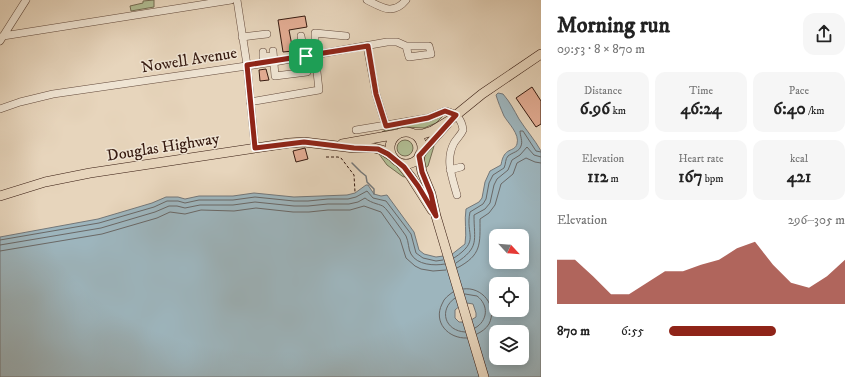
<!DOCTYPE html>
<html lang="en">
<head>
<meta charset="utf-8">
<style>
  body { margin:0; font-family:"IM FELL DW Pica",serif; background:#f6f6f6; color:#222; height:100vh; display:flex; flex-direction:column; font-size:15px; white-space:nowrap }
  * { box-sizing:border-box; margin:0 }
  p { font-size:13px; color:#767676 }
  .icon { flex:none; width:22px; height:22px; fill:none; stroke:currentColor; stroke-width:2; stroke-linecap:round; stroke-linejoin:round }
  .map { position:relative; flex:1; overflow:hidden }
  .drawer { display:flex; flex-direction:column; background:#fff; width:320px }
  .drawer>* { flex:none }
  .needle { width:26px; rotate:116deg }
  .tools { position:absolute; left:489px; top:229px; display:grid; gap:8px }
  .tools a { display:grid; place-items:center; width:40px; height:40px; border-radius:8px; background:#fff; box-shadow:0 2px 10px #0003; font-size:20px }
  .pin { position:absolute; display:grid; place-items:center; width:34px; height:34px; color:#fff; margin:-17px; border-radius:8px; box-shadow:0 2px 6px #0006 }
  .round { display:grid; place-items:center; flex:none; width:42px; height:42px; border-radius:12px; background:#f6f6f6 }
  .overview { display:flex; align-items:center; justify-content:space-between; height:68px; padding:0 16px }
  h1 { font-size:22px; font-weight:800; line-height:30px }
  .figures { display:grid; grid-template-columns:repeat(3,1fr); gap:6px; height:68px; padding:4px 16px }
  .figures div { display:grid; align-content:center; border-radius:10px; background:#f6f6f6; text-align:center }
  .figures b { font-size:17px; font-weight:800 }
  .figures small { font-size:11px; font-weight:400 }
  .figures p { font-size:11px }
  .chart { height:112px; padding:8px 16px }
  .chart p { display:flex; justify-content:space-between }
  .chart svg { width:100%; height:72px; margin-top:4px; fill:#8f2418; opacity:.7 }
  ul { padding:0 16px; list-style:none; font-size:13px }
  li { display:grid; grid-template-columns:64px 48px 1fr; align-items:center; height:30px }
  li i { height:10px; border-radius:5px; background:#8f2418 }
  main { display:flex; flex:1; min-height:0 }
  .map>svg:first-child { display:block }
</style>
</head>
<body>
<main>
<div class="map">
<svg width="541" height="377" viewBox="0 0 541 377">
  <rect width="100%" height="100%" fill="#e7d5bc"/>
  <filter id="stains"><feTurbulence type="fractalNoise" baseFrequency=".005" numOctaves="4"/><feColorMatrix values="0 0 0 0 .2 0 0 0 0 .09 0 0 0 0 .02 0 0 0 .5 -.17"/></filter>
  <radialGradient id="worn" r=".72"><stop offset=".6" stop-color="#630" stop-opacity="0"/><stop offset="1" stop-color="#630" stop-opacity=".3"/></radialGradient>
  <path fill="#b1be94" stroke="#746c52" d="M154 0V7L131 11 130 6 143 3V1Z
    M444 113V115L436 123 424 128 404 127 382 132 389 128Z
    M397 148a8 8 0 1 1 16 0a8 8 0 1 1-16 0Z
    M432 145 434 146 428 166 425 168 424 156Z
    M379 151 392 159 409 174V175L404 177 402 176 387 165 379 154Z"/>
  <path fill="#9db5bd" stroke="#747778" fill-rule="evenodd" d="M498 93 503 94C510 102 514 110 519 119 526 130 535 140 541 151V377H0V237L98 219 152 203 166 197H178L185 199 199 196H233L254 193 294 197 347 195 355 193 366 185H368L374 194 381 196 387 195 414 232 419 250 424 254 436 257 451 255 465 244C467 232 464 221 466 209L479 202 482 198 485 182 490 171 501 165C504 146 514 153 517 144 520 134 508 123 504 116 501 109 498 102 496 95ZM496 236H522V262H496ZM496 284H522V310H496ZM467 303 473 304 476 313V317L468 322H459L455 318V310L462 304ZM496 332H522V358H496Z"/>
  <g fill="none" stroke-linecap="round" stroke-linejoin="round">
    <path stroke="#6a6866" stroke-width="1" d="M0 240 99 223 154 207 167 201H178L185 203 199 200H233L255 197 294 201H308L328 199H348L356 197 367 191 373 198 386 201 411 234 416 253 423 258 436 261 443 260
      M0 245 101 228 155 212 169 206H177L185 208 200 205H233L255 202 294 206H308L328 204H349L358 202 365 198C372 204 381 204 384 207 387 209 404 233 406 236 409 242 408 249 411 254 417 265 434 266 445 264
      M0 251 102 234 157 218 170 212 185 214 201 210 234 211 256 208 293 212H309L328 210H350L364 206 381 212 400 239 406 258 415 266 421 269 433 271 446 270
      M454 258C481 240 465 236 470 212L483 204 486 199 489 183 493 175 504 168C506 164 505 159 508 156 513 152 519 152 521 146 523 141 520 136 520 131H523L536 151 541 152
      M456 263C480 247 474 241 474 215L485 209 490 203 494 185 497 179 508 170 512 160 520 155 527 147 534 155 541 157
      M457 268C482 255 480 244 480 219L489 213 495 205 501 184 513 174 517 163 526 158 535 162 541 163
      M463 289C482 286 498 306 489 324 486 329 481 332 477 334
      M453 292C449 295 444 298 442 304 433 322 448 339 467 338
      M465 294 477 296C489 305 488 321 475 328
      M455 298C438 310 445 331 465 332"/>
    <path stroke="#747778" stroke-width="1.5" d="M352 163 361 172 366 176 367 182 374 189V194"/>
  </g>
  <path fill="#e4ad94" stroke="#361a10" d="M305 16 307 27 289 30 293 51 283 52 278 20Z
    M266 69 269 80 260 81 259 70Z
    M532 87 541 101V124L536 127 516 98Z
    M305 148 308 159 296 162 293 151Z"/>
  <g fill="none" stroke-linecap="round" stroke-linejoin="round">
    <g stroke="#62493b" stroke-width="8">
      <path id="minor" d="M237 0 247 65 255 148
        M367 0C381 7 393 16 406 0
        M3 36 231 0
        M242 37 267 34
        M0 41 26 0
        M367 46 376 94 386 126
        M273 51 275 76 307 72 301 36
        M263 52V57L273 56
        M250 102 319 90 315 54V33L346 36
        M0 109 20 102 53 94 274 62 387 42H397L406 46H429L431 54 409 57 406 46
        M356 130 428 118 445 111C455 113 462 119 463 130 461 135 457 138 454 143 445 160 452 177 457 195
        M450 170 461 167"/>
    </g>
    <g stroke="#361a10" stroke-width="10">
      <path id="major" d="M390 148a16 16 0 1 1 32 0a16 16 0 1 1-32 0Z
        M413 134H423L432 131 450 120 482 94 541 54
        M342 144 398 134
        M420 154 447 124
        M419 156 422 172 431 194 436 216 484 377
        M400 163 411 177 432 210
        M0 196 45 182 90 173 289 143 304 142 354 148H374L382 150 393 157"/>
    </g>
    <path stroke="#361a10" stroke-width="1" stroke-dasharray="3 2" stroke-linecap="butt" d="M326 157H338L341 158 354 175 355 192"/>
    <use href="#minor" stroke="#efe4d3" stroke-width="7"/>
    <use href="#major" stroke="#e7d5bc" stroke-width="9"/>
  </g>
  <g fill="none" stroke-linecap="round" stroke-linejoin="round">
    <g stroke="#fff" stroke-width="8">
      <path id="route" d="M368 46 376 94 386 126 428 118 445 111 456 115 419 156 422 172 431 194 436 216 418 186 404 167 388 154 378 149 354 148 304 142 255 148 247 65Z"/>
    </g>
    <use href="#route" stroke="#8f2418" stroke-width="5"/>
  </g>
  <g text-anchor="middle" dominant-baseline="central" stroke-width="3" stroke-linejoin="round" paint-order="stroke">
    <g font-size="16" fill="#361a10" stroke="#efe4d3">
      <text transform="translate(189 60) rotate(-9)">Nowell Avenue</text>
      <text transform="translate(163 147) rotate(-9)">Douglas Highway</text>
    </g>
  </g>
  <rect width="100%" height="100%" filter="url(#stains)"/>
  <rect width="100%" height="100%" fill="url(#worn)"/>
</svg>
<div class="tools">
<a><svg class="needle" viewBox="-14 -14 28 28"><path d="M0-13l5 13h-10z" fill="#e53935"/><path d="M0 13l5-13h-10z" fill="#767676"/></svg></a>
<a><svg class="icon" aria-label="locate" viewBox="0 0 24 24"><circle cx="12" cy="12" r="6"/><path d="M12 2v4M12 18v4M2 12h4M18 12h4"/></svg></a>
<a><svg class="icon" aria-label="layers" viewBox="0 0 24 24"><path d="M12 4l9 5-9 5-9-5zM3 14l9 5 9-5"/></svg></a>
</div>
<div class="pin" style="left:306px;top:56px;background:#1e9e55"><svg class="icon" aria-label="arrive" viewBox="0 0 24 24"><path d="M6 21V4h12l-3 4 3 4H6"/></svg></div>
</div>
<section class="drawer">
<div class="overview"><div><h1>Morning run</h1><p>09:53 · 8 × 870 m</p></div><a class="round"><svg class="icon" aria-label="share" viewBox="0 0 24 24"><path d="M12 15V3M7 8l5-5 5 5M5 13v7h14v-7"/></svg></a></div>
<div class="figures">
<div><p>Distance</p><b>6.96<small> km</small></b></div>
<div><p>Time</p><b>46:24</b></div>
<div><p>Pace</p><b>6:40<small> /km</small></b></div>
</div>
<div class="figures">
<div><p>Elevation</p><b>112<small> m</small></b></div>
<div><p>Heart rate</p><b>167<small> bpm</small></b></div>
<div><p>kcal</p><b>421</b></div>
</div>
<div class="chart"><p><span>Elevation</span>296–305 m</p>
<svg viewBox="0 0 160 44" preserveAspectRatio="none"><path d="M0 44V17L10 17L20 27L30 38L40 38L50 31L60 24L70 24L80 20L90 17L100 10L110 6L120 20L130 31L140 34L150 27L160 17V44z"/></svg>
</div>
<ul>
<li><b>870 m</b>6:55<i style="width:61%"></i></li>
</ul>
</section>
</main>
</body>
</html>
